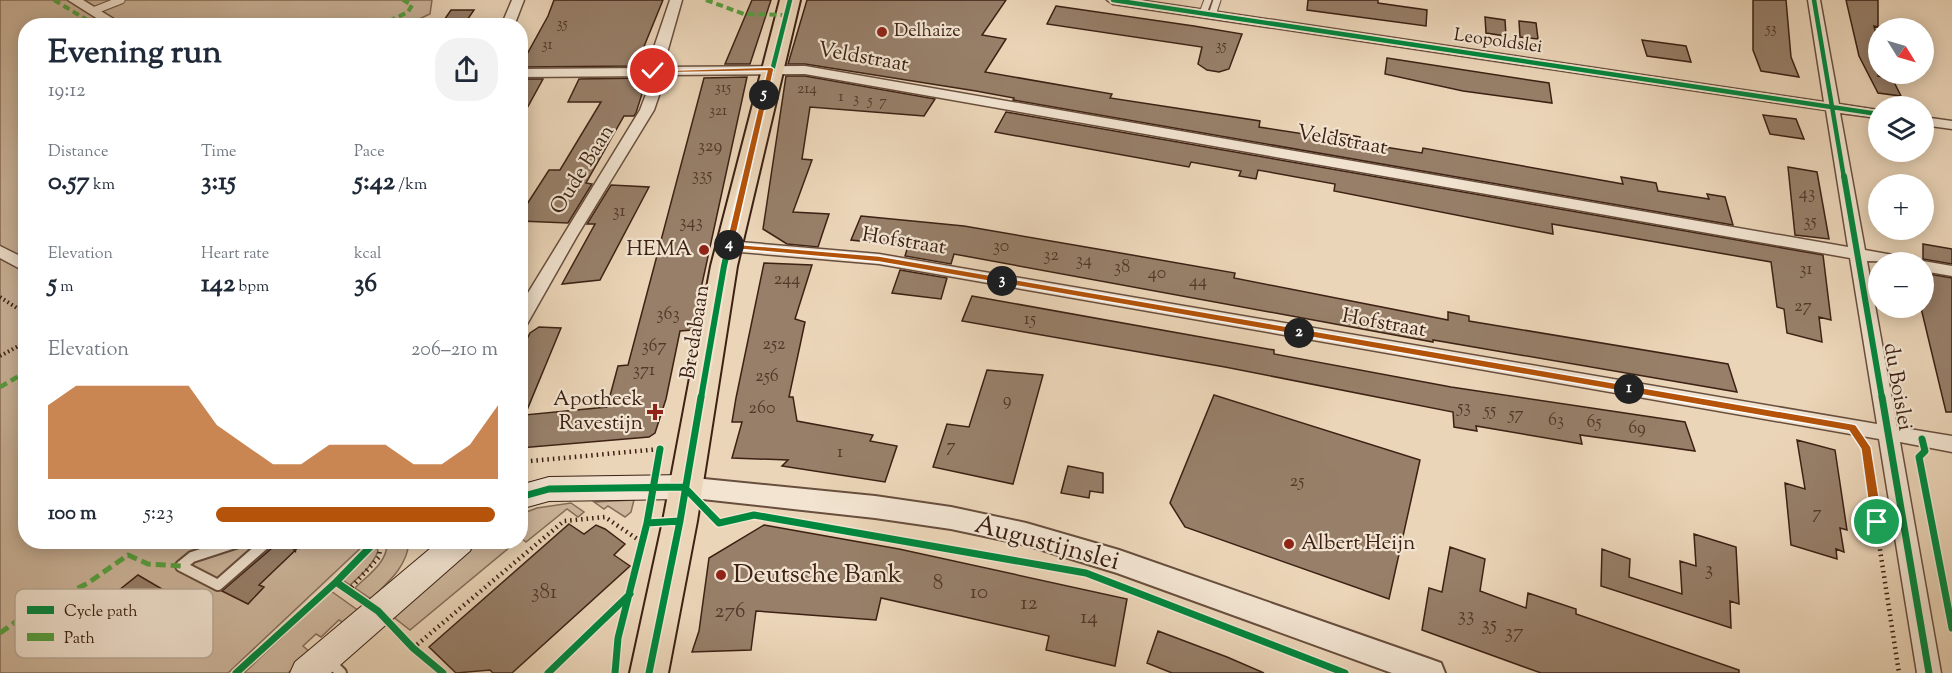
<!DOCTYPE html>
<html lang="en">
<head>
<meta charset="utf-8">
<style>
  body { margin:0; font-family:"Sorts Mill Goudy",serif; background:#f2f2f3; color:#1f2937; height:100vh; display:flex; flex-direction:column; font-size:22px; white-space:nowrap }
  * { box-sizing:border-box; margin:0 }
  p { font-size:20px; color:#747a83 }
  .icon { flex:none; width:33px; height:33px; fill:none; stroke:currentColor; stroke-width:2; stroke-linecap:round; stroke-linejoin:round }
  .map { position:relative; flex:1; overflow:hidden }
  .details { position:absolute; left:18px; top:18px; width:510px; height:531px; display:flex; flex-direction:column; background:#fff; border-radius:24px; box-shadow:0 3px 15px #0003 }
  .details>* { flex:none }
  .needle { width:39px; rotate:127deg }
  .buttons { position:absolute; left:1868px; top:18px; display:grid; gap:12px }
  .buttons a { display:grid; place-items:center; width:66px; height:66px; border-radius:50%; background:#fff; box-shadow:0 3px 15px #0003; font-size:30px }
  .pin { position:absolute; display:grid; place-items:center; width:51px; height:51px; color:#fff; margin:-26px; border:3px solid #fff; border-radius:50%; box-shadow:0 2px 6px #0007 }
  .km { position:absolute; width:30px; height:30px; margin:-15px; border-radius:50%; background:#222; color:#fff; font-size:16px; line-height:30px; text-align:center }
  .round { display:grid; place-items:center; flex:none; width:63px; height:63px; border-radius:24px; background:#f2f2f3 }
  .head { display:flex; align-items:center; justify-content:space-between; height:102px; padding:0 30px }
  h1 { font-size:33px; font-weight:700; line-height:45px }
  .stats { display:grid; grid-template-columns:repeat(3,1fr); gap:9px; height:102px; padding:6px 30px }
  .stats div { display:grid; align-content:center }
  .stats b { font-size:26px; font-weight:700 }
  .stats small { font-size:16px; font-weight:400 }
  .stats p { font-size:16px }
  .chart { height:168px; padding:12px 30px }
  .chart p { display:flex; justify-content:space-between }
  .chart svg { width:100%; height:108px; margin-top:6px; fill:#b45309; opacity:.7 }
  ul { padding:0 30px; list-style:none; font-size:20px }
  li { display:grid; grid-template-columns:96px 72px 1fr; align-items:center; height:45px }
  li i { height:15px; border-radius:8px; background:#b45309 }
  .map>svg:first-child { display:block }
</style>
</head>
<body>
<div class="map">
<svg width="1952" height="673" viewBox="0 0 1952 673">
  <rect width="100%" height="100%" fill="#ebd5b8"/>
  <filter id="stains"><feTurbulence type="fractalNoise" baseFrequency=".00333" numOctaves="4"/><feColorMatrix values="0 0 0 0 .2 0 0 0 0 .09 0 0 0 0 .02 0 0 0 .5 -.17"/></filter>
  <radialGradient id="worn" r=".72"><stop offset=".6" stop-color="#630" stop-opacity="0"/><stop offset="1" stop-color="#630" stop-opacity=".3"/></radialGradient>
  <path fill="#cdb69c" stroke="#846c58" stroke-width="1.5" d="M0 0H432L430 14 406 25 26 26V542H367L228 673H0Z
    M634 500 631 512 625 517 608 506 604 509 594 502Z
    M571 503 584 512 578 517 567 509 526 542 521 538V514L537 508Z
    M387 542H409C407 567 388 582 371 599L355 588C368 575 388 562 387 542Z
    M477 542H516L410 630 392 616Z
    M376 546 378 551C373 565 361 575 350 585L342 580Z
    M331 591 359 611 345 624 339 620 321 637 316 634 303 646 311 653 288 673H244Z"/>
  <path fill="#977f69" stroke="#3c2114" stroke-width="1.5" d="M663 0 636 66 520 67 548 16 554 0Z
    M752 0H771L750 64H725Z
    M807 0H1006L982 35 1006 39 985 72 1112 94 1110 98 1260 121 1259 127 1330 138 1331 132 1360 137V143L1422 153 1423 148 1623 184 1621 177 1656 183 1658 191 1709 199 1707 194 1725 197 1733 225 1013 100 1014 98 976 91 805 64H788Z
    M1308 0H1378V3L1427 10 1426 26 1307 10Z
    M1753 0H1786L1791 57 1799 77 1761 71 1753 50Z
    M1846 0H1878V27L1874 26 1878 41V76L1892 78 1901 96 1878 93 1859 56Z
    M1056 6 1194 26 1242 34 1229 69 1219 72 1207 70 1198 64 1202 47 1047 24Z
    M451 10H474L463 26H440Z
    M1485 17 1505 20 1506 36 1486 33Z
    M1519 21 1536 23 1538 39 1520 37Z
    M1642 40 1686 46 1691 62 1647 56Z
    M1387 58 1549 83 1552 103 1463 91 1385 74Z
    M786 76H805L935 99 924 116 810 107 802 159 812 160 793 212 829 214 818 247 787 244 763 229Z
    M747 77 692 330 680 331 666 399 655 433 649 437 520 448V353L530 333 539 327 561 328 525 415 607 407 618 366 628 365 704 78Z
    M647 78 636 113 634 116H624L586 183 592 184 568 223 520 221V215L549 170H560L601 102H568L579 79Z
    M520 79H543L520 121Z
    M1006 112 1823 255 1831 320 1819 317 1822 342 1787 333 1784 309 1777 307 1771 262 1552 224 1553 234 1334 191 1335 184 1258 170 1256 179 1239 176 1241 171 1191 162 1189 167 995 132Z
    M1763 115 1796 119 1804 139 1770 134Z
    M1788 167 1817 172 1829 239 1795 235Z
    M611 185 649 187 600 280 562 284 595 224H587Z
    M861 216 964 226 1109 251 1235 273 1234 278 1448 320V312L1469 316V321L1728 364 1737 392 1433 340V342L954 254 951 264 905 256 908 246 851 240Z
    M1923 244 1952 249V264L1923 259Z
    M764 263 812 265 795 319 805 322 789 397H793L797 421 873 435 870 441 897 446 885 482 782 466 788 460 732 458 742 422H732L736 398Z
    M900 270 947 278 941 299 892 293Z
    M1923 273 1952 278V412H1946L1921 308H1923Z
    M972 296 1274 350V354L1451 387 1685 422 1695 451 1580 435 1582 444 1476 426 1477 431 1454 427 1453 412 1225 367 962 321Z
    M987 370 1043 375 1013 484 933 467 947 424 969 427Z
    M1214 395 1420 460 1389 599 1185 527 1170 503Z
    M1797 440 1835 450 1847 530 1840 528 1844 552 1836 549 1837 559 1791 545 1785 483 1805 489Z
    M1068 466 1103 473V493L1090 491 1089 498 1061 493Z
    M569 524 584 534 596 525 605 529 625 544 614 555 630 566 512 673H493L490 670 456 673 429 647Z
    M764 525 899 549 1127 599 1115 666 1046 650 1049 636 881 598 876 620 756 611 751 650 692 652 699 631 709 558Z
    M1694 534 1736 547 1739 604 1730 601 1731 628 1601 586 1602 549 1630 559 1629 577 1682 594 1680 561 1696 566Z
    M304 542 259 585 264 587 248 604 222 591 272 548 275 542Z
    M1450 547 1485 559 1480 591 1526 608 1528 593 1576 609V614L1739 670V673H1541L1422 630 1429 588 1442 592Z
    M138 575 191 606 146 644 93 611Z
    M1158 631 1227 657 1264 673H1172L1147 663Z"/>
  <g fill="none" stroke-linecap="round" stroke-linejoin="round">
    <g stroke="#684e3d" stroke-width="9">
      <path id="service-far1" d="M93 11 121 0
        M1203 13 1208 0
        M1212 15 1217 0"/>
    </g>
    <g stroke="#684e3d" stroke-width="14">
      <path id="service" d="M238 542 192 557 181 566 218 585 267 542
        M328 660 341 673"/>
    </g>
    <g stroke="#684e3d" stroke-width="3">
      <path id="minor" d="M68 0H83L125 26H109Z
        M512 0H524L514 26H501Z
        M670 0H682L663 67 805 66 1848 247 1826 110 1113 4 1107 0H1138L1824 102 1808 0H1820L1839 104 1878 110V118L1840 113 1865 250 1904 257 1912 262 1867 261 1897 427 1952 436V452L1900 442 1941 673H1917L1879 439 879 264 728 251 720 246 728 241 879 254 1877 424 1850 258 805 74 666 75 654 110 577 236 526 326 520 328V306L640 110 653 76 520 77V69L647 68Z
        M1923 117 1952 121V129L1923 125Z
        M0 246 26 259V272L0 258Z
        M1923 261 1952 266V276L1923 271V262H1917Z"/>
    </g>
    <g stroke="#684e3d" stroke-width="4">
      <path id="tertiary" d="M684 477 875 496 951 507 1026 523 1119 550 1430 659 1441 663 1445 673H1392L1117 573 1026 545 951 529 875 518 684 497 675 494 671 487 675 480Z"/>
    </g>
    <g stroke="#3c2114" stroke-width="2">
      <path id="secondary" d="M684 475 694 479 699 487 694 495 684 499 549 501 520 509V485L549 477Z
        M438 542H474L470 551 331 673H290L295 662Z"/>
    </g>
    <g stroke="#3c2114" stroke-width="4">
      <path id="primary" d="M780 0H800L737 266 697 521 668 673H630L663 521 711 266Z"/>
    </g>
    <path stroke="#3c2114" stroke-width="4" stroke-dasharray="1.5 3" stroke-linecap="butt" d="M0 297 26 314
      M0 356 26 342"/>
    <path stroke="#3c2114" stroke-width="4.5" stroke-dasharray="1.5 4" stroke-linecap="butt" d="M1864 446 1899 673
      M520 462 660 449
      M294 551 306 542
      M348 591 379 557 381 542
      M413 648 564 521 605 517 643 543"/>
    <use href="#service-far1" stroke="#f2e4d1" stroke-width="7"/>
    <use href="#service" stroke="#f2e4d1" stroke-width="10"/>
    <use href="#minor" fill="#f2e4d1" fill-rule="evenodd"/>
    <use href="#tertiary" fill="#f2e4d1" fill-rule="evenodd"/>
    <use href="#secondary" fill="#f2e4d1" fill-rule="evenodd"/>
    <use href="#primary" fill="#ebd5b8" fill-rule="evenodd"/>
    <path stroke="#54a23f" stroke-width="4" stroke-dasharray="7 4" stroke-linecap="butt" d="M54 0 97 26
      M706 0 744 14 785 15
      M379 26 408 12 412 5 403 0"/>
    <path stroke="#54a23f" stroke-width="4.5" stroke-dasharray="8 4.5" stroke-linecap="butt" d="M0 387 26 372"/>
    <path stroke="#54a23f" stroke-width="5" stroke-dasharray="10 5" stroke-linecap="butt" d="M0 633 28 613 88 583 128 555 148 564 181 566"/>
    <g stroke="#f2e4d1" stroke-width="8">
      <path id="cycleway-far2" d="M1113 0 1878 114
        M1814 0 1844 178
        M745 178 790 0"/>
    </g>
    <g stroke="#f2e4d1" stroke-width="10">
      <path id="cycleway-far1" d="M1844 176 1882 398
        M701 398 724 266 745 176"/>
    </g>
    <g stroke="#f2e4d1" stroke-width="10">
      <path id="cycleway" d="M1882 397 1929 673
        M1922 439 1925 451 1919 457 1952 628
        M684 487 719 523 754 515 1086 573 1345 673
        M520 497 549 489 684 487
        M647 523 660 449
        M336 582 378 611 413 648 443 673
        M236 673 336 582 375 542
        M548 673 630 594
        M615 673 618 638 647 523 680 521
        M649 673 680 521 701 397"/>
    </g>
    <use href="#cycleway-far2" stroke="#00873e" stroke-width="4.5"/>
    <use href="#cycleway-far1" stroke="#00873e" stroke-width="6"/>
    <use href="#cycleway" stroke="#00873e" stroke-width="7"/>
  </g>
  <path fill="#b45309" stroke="#fff" stroke-width="1.5" d="M771 67 774 69 734 244 879 256 1853 424 1856 425 1871 447 1883 522 1877 527 1871 522 1861 449 1849 431 879 262 725 248 767 71 653 73 649 71Z"/>
  <g fill="#8f2418" stroke="#f2e4d1" stroke-width="2">
    <circle cx="882" cy="32" r="6"/>
    <circle cx="704" cy="250" r="6"/>
    <path d="M652 403h6v6h6v6h-6v6h-6v-6h-6v-6h6z"/>
    <circle cx="1289" cy="544" r="6"/>
    <circle cx="721" cy="575" r="6"/>
  </g>
  <g text-anchor="middle" dominant-baseline="central" stroke-width="4.5" stroke-linejoin="round" paint-order="stroke">
    <g font-size="15" fill="#533829">
      <text x="562" y="24">35</text>
      <text x="1771" y="29">53</text>
      <text x="547" y="45">31</text>
      <text x="1221" y="46">35</text>
      <text x="723" y="88">315</text>
      <text x="807" y="89">214</text>
      <text x="841" y="97">1</text>
      <text x="856" y="99">3</text>
      <text x="870" y="101">5</text>
      <text x="883" y="102">7</text>
      <text x="718" y="111">321</text>
    </g>
    <g font-size="18" fill="#3c2114" stroke="#f2e4d1" text-anchor="start">
      <text x="894" y="32">Delhaize</text>
    </g>
    <g font-size="18" fill="#3c2114" stroke="#f2e4d1">
      <text transform="translate(1498 42) rotate(8)">Leopoldslei</text>
    </g>
    <g font-size="18" fill="#533829">
      <text x="710" y="147">329</text>
      <text x="702" y="176">335</text>
      <text x="1807" y="194">43</text>
      <text x="619" y="212">31</text>
      <text x="1810" y="222">35</text>
      <text x="691" y="223">343</text>
      <text x="1001" y="247">30</text>
      <text x="1051" y="256">32</text>
      <text x="1084" y="261">34</text>
      <text x="1122" y="268">38</text>
      <text x="1806" y="270">31</text>
      <text x="1157" y="274">40</text>
      <text x="787" y="280">244</text>
      <text x="1198" y="282">44</text>
      <text x="1803" y="307">27</text>
      <text x="668" y="315">363</text>
      <text x="1030" y="320">15</text>
      <text x="774" y="345">252</text>
      <text x="654" y="347">367</text>
      <text x="644" y="371">371</text>
      <text x="767" y="377">256</text>
      <text x="1007" y="401">9</text>
      <text x="1464" y="408">53</text>
      <text x="762" y="409">260</text>
      <text x="1490" y="411">55</text>
      <text x="1516" y="415">57</text>
      <text x="1556" y="421">63</text>
      <text x="1594" y="423">65</text>
      <text x="1637" y="429">69</text>
      <text x="951" y="447">7</text>
      <text x="840" y="453">1</text>
      <text x="1297" y="482">25</text>
      <text x="1817" y="514">7</text>
    </g>
    <g font-size="21" fill="#3c2114" stroke="#f2e4d1">
      <text transform="translate(863 58) rotate(10)">Veldstraat</text>
      <text transform="translate(1342 141) rotate(10)">Veldstraat</text>
      <text transform="translate(583 170) rotate(-58)">Oude Baan</text>
      <text transform="translate(904 242) rotate(9)">Hofstraat</text>
      <text transform="translate(1384 324) rotate(10)">Hofstraat</text>
      <text transform="translate(696 332) rotate(-81)">Bredabaan</text>
      <text transform="translate(1897 387) rotate(80)">du Boislei</text>
    </g>
    <g font-size="21" fill="#3c2114" stroke="#f2e4d1" text-anchor="end">
      <text x="692" y="250">HEMA</text>
      <text x="643" y="400">Apotheek<tspan x="643" dy="24">Ravestijn</tspan></text>
      <text x="1301" y="544" text-anchor="start">Albert Heijn</text>
    </g>
    <g font-size="21" fill="#533829">
      <text x="1709" y="570">3</text>
      <text x="938" y="584">8</text>
      <text x="544" y="593">381</text>
      <text x="979" y="593">10</text>
      <text x="1029" y="604">12</text>
      <text x="730" y="612">276</text>
      <text x="1466" y="616">33</text>
      <text x="1089" y="618">14</text>
      <text x="1489" y="625">35</text>
      <text x="1514" y="633">37</text>
    </g>
    <g font-size="26" fill="#3c2114" stroke="#f2e4d1">
      <text transform="translate(1047 544) rotate(15)">Augustijnslei</text>
    </g>
    <g font-size="26" fill="#3c2114" stroke="#f2e4d1" text-anchor="start">
      <text x="733" y="575">Deutsche Bank</text>
    </g>
  </g>
  <rect x="15" y="589" width="198" height="69" rx="9" fill="#f2e4d1" stroke="#bbaa98" stroke-width="1.5"/>
  <rect x="27" y="606" width="27" height="8" fill="#00873e"/>
  <rect x="27" y="633" width="27" height="8" fill="#54a23f"/>
  <g font-size="16" fill="#3c2114">
    <text x="64" y="616">Cycle path</text>
    <text x="64" y="643">Path</text>
  </g>
  <rect width="100%" height="100%" filter="url(#stains)"/>
  <rect width="100%" height="100%" fill="url(#worn)"/>
</svg>
<div class="buttons">
<a><svg class="needle" viewBox="-14 -14 28 28"><path d="M0-13l5 13h-10z" fill="#e53935"/><path d="M0 13l5-13h-10z" fill="#747a83"/></svg></a>
<a><svg class="icon" aria-label="layers" viewBox="0 0 24 24"><path d="M12 4l9 5-9 5-9-5zM3 14l9 5 9-5"/></svg></a>
<a>+</a>
<a>−</a>
</div>
<div class="pin" style="left:1877px;top:522px;background:#1e9e55"><svg class="icon" aria-label="arrive" viewBox="0 0 24 24"><path d="M6 21V4h12l-3 4 3 4H6"/></svg></div>
<div class="pin" style="left:653px;top:71px;background:#d93025"><svg class="icon" aria-label="check" viewBox="0 0 24 24"><path d="M5 12l5 5 9-10"/></svg></div>
<b class="km" style="left:1629px;top:389px">1</b>
<b class="km" style="left:1299px;top:333px">2</b>
<b class="km" style="left:1002px;top:281px">3</b>
<b class="km" style="left:729px;top:245px">4</b>
<b class="km" style="left:764px;top:95px">5</b>
<section class="details">
<div class="head"><div><h1>Evening run</h1><p>19:12</p></div><a class="round"><svg class="icon" aria-label="share" viewBox="0 0 24 24"><path d="M12 15V3M7 8l5-5 5 5M5 13v7h14v-7"/></svg></a></div>
<div class="stats">
<div><p>Distance</p><b>0.57<small> km</small></b></div>
<div><p>Time</p><b>3:15</b></div>
<div><p>Pace</p><b>5:42<small> /km</small></b></div>
</div>
<div class="stats">
<div><p>Elevation</p><b>5<small> m</small></b></div>
<div><p>Heart rate</p><b>142<small> bpm</small></b></div>
<div><p>kcal</p><b>36</b></div>
</div>
<div class="chart"><p><span>Elevation</span>206–210 m</p>
<svg viewBox="0 0 160 44" preserveAspectRatio="none"><path d="M0 44V14L10 6L20 6L30 6L40 6L50 6L60 22L70 30L80 38L90 38L100 30L110 30L120 30L130 38L140 38L150 30L160 14V44z"/></svg>
</div>
<ul>
<li><b>100 m</b>5:23<i style="width:99%"></i></li>
</ul>
</section>
</div>
</body>
</html>
